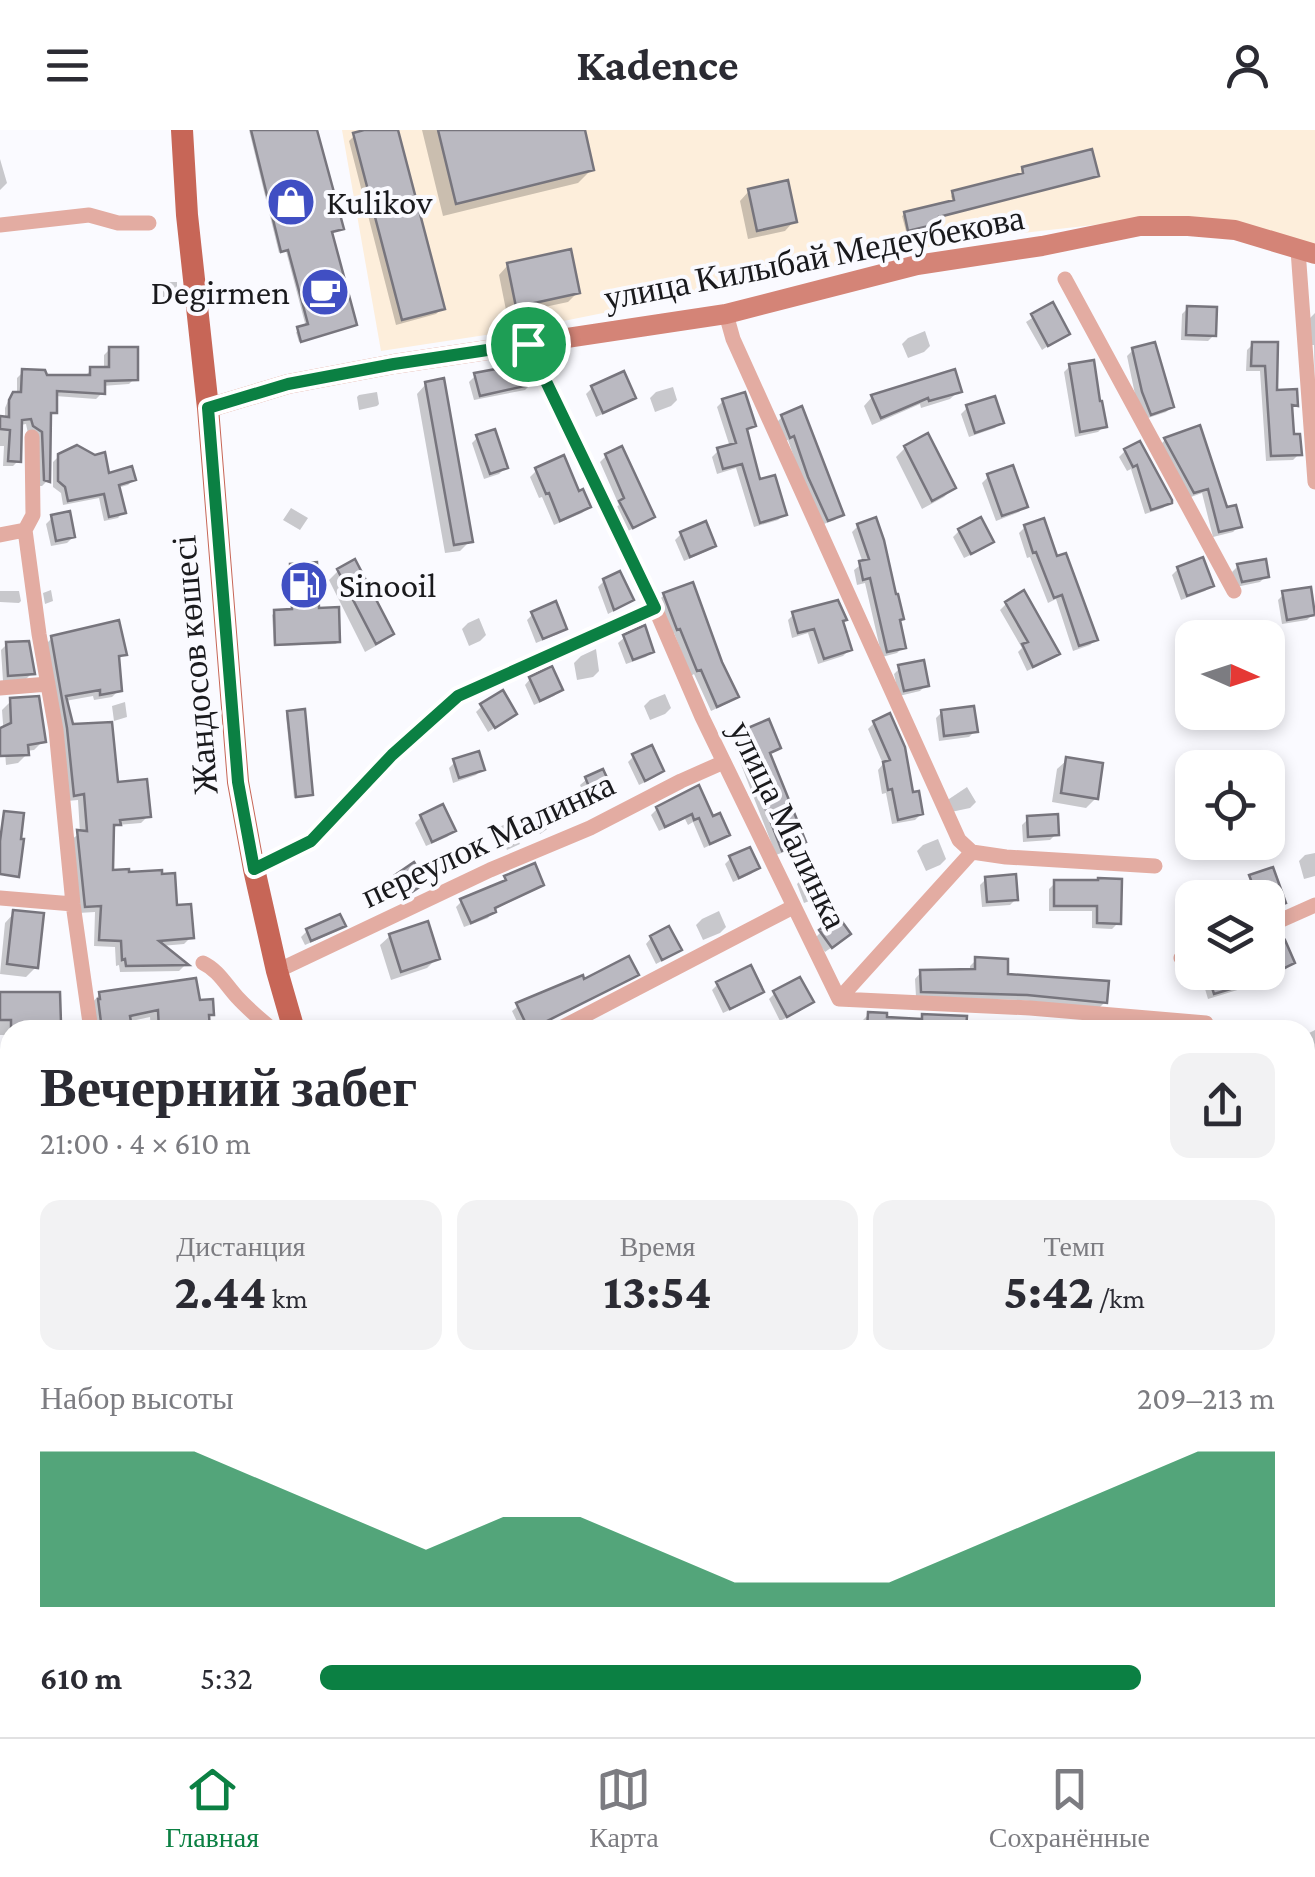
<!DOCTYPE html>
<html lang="ru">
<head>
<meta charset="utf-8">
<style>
  body { margin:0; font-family:"Crimson Pro",serif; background:#f2f2f3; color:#2b2b33; height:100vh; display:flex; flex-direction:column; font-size:38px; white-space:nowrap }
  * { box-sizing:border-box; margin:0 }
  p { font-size:32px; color:#7c7c81 }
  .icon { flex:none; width:55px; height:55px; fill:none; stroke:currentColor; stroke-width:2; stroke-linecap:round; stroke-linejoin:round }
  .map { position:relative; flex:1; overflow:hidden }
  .sheet { position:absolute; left:0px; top:890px; width:1315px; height:718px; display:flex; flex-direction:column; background:#fff; border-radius:30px 30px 0 0; box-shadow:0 5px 15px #0003 }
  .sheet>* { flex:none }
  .needle { width:65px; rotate:93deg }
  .fabs { position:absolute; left:1175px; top:490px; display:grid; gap:20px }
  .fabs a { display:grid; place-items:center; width:110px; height:110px; border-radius:20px; background:#fff; box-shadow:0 5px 15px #0003; font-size:50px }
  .pin { position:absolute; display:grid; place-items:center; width:85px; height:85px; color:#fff; margin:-42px; border:5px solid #fff; border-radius:50%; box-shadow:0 2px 10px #0007 }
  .round { display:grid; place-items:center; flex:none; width:105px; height:105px; border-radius:20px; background:#f2f2f3 }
  .head { display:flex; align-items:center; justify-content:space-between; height:170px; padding:0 40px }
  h1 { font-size:55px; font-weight:700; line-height:75px }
  .metrics { display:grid; grid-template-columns:repeat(3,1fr); gap:15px; height:170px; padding:10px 40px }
  .metrics div { display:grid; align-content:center; border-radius:20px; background:#f2f2f3; text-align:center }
  .metrics b { font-size:50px; font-weight:700 }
  .metrics small { font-size:28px; font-weight:400 }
  .metrics p { font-size:28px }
  .chart { height:280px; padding:20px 40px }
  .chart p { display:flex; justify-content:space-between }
  .chart svg { width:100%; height:180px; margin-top:10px; fill:#0b8043; opacity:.7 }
  ul { padding:0 40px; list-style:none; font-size:32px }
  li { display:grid; grid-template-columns:160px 120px 1fr; align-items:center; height:75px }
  li i { height:25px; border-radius:12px; background:#0b8043 }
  header { display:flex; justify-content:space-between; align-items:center; height:130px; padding:0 40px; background:#fff; font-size:45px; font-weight:700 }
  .tab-bar { display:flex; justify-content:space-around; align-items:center; height:140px; border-top:2px solid #e1e1e2; background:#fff; font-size:28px; color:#7c7c81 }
  .tab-bar a { display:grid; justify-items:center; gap:5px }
  .tab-bar .on { color:#0b8043 }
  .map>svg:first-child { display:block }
</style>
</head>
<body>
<header><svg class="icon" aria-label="menu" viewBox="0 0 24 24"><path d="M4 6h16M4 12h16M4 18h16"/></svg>Kadence<svg class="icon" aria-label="person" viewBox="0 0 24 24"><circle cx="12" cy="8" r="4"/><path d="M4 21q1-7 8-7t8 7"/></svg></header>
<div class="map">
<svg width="1315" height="1607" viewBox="0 0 1315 1607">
  <rect width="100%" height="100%" fill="#fafaff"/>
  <path fill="#fdeedb" d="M342 0H1315V115L1156 88 969 109 519 200 381 221Z"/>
  <path fill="#0003" d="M249 0H314L320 103 352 196 299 212 296 202 306 197 286 121 279 123Z
    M374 0H396L442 178 436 184 396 195 349 11 355 5Z
    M422 0H582L592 39 578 53 443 86Z
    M0 29 7 53 0 60Z
    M1023 40 1094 47 937 88 938 92 936 94 906 101 902 86 905 84 953 73 951 66 953 64 1022 46Z
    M749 61 794 91 785 101 748 109 740 71Z
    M508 135 577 163 568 172 507 185 499 145Z
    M165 152H177V165L175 167H163V154Z
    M1052 175 1067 203 1042 220 1026 192Z
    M1188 178 1214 205 1208 211 1181 210 1182 184Z
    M1315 183V257L1314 215H1311L1309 189Z
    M925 201 930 216 924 222 908 228 902 214 908 208Z
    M1253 214H1276L1274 262 1296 275 1290 280 1292 306 1299 324 1293 330 1266 331 1260 241H1246L1247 220Z
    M110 219 135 248 129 254 102 256V263L96 269 55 266 54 282 49 288 47 351 42 356H39L26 294 20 295 19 330 13 336H3L4 316H0V288L5 289V278L8 271 17 265V248L23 242 45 248 85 246 91 240H104V225Z
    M1133 220 1172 276 1166 282 1145 289 1136 269 1127 226Z
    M1070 236 1104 296 1098 302 1075 307 1064 242Z
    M475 246 531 254 525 260 474 270 469 252Z
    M426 254 470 411 460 421 445 423 417 264Z
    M673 257 677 270 671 276 655 282 650 268 656 262Z
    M592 258 633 267 627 273 596 287 586 264Z
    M959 261 950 269 921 278 920 274 872 295 864 276 872 267Z
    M377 262 379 274 377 276 359 280 357 267 359 265Z
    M723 271 753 295 747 301 759 352 784 384 778 390 754 397 736 338 717 344 712 327 718 321 730 317 717 277Z
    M967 278 1001 292 995 298 969 307 961 284Z
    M801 279 841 384 835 390 821 395 803 354 788 310 784 312 776 293 782 287Z
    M1198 298 1226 380 1239 396 1233 402 1213 407 1202 363 1188 368 1159 316 1165 310Z
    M478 307 505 338 499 344 484 349 472 313Z
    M905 318 953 358 944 367 922 379 896 327Z
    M620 320 652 386 646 392 626 402 614 379 619 375 600 332 606 326Z
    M1125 321 1169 373 1163 378 1145 384 1131 339 1127 341 1119 327Z
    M59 326 107 346 133 350 128 355 117 358 123 382 118 388 104 391 99 368 63 375 61 363 53 357V332Z
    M536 341 578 364 588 377 582 383 554 395 542 367 539 368 530 347Z
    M988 347 1025 376 1019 382 996 391 982 353Z
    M291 378 308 388 300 400 283 390Z
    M52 388 73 407 67 413 51 416 46 394Z
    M858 396 897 492 903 517 897 523 882 527 865 453 857 455 854 440 863 433 852 402Z
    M1025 397 1055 429 1096 509 1090 515 1073 521 1056 469 1048 473 1030 427 1027 428 1019 403Z
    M959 401 991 412 985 418 964 428 953 407Z
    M681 404 713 415 707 421 684 431 675 410Z
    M291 436 316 481 338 511 336 514 274 516 272 485 275 482H291L289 438Z
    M1238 436 1266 446 1260 452 1236 457 1232 442Z
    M1178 439 1211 455 1205 461 1181 470 1172 445Z
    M338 441 391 504 381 513 365 522 329 450Z
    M604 451 631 469 625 475 608 484 598 457Z
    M51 460 53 471 45 474 43 463Z
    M0 461H19L21 471 19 473 0 472Z
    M1284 464 1313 484 1307 490 1282 494 1278 470Z
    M664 465 720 532 736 566 730 572 711 581 694 544 691 546 674 503 671 505 658 471Z
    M1006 474 1057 524 1051 529 1027 541 1018 522 1022 518 1000 480Z
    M533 484 564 498 558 504 536 513 527 490Z
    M794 484 849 520 843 526 818 534 808 503 792 508 788 490Z
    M479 488 486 505 480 511 469 516 462 499 468 493Z
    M625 507 652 521 646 527 626 534 618 513Z
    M52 508 124 524 117 531 119 560 112 567 94 570 93 566 65 571 71 597 116 655 148 686 141 693 117 695 111 701 110 743 191 807 184 814 161 816 185 835 179 841 120 842 119 835 116 836 115 817 94 816 95 782 78 783 71 710 80 703 78 670 67 671 45 515Z
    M7 514 32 543 26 549 3 551 1 520Z
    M596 519 599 541 593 547 577 550 574 533 581 526Z
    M900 538 926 555 920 561 899 566 894 544Z
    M530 549 560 560 554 566 534 575 525 555Z
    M665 564 671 578 665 584 650 590 644 576 650 570Z
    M11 571 43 611 34 620 26 621 27 624 18 633 6 635 2 580Z
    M125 572 127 587 114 591 112 576Z
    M482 576 508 589 488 602 476 582Z
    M942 582 975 601 969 607 939 611 936 588Z
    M289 583 310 664 308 667 294 668 286 585Z
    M874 593 921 684 915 690 892 694 886 663 882 664 878 640 883 634 868 599Z
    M738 605 778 617 768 625 803 711 797 717 776 725 732 611Z
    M634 626 661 641 655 647 639 655 628 632Z
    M1067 630 1096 668 1086 678 1052 672 1057 639Z
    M455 632 482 639 476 645 453 653 449 638Z
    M586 650 612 664 606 670 590 678 580 655Z
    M967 657 976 672 970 678 951 682 946 671Z
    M698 659 712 690 727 704 721 710 704 718 693 692 688 695 685 689 659 701 651 685 657 679Z
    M560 676 565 687 540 704 534 691 540 685Z
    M421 687 453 701 447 707 426 716 415 693Z
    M1028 689 1056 704 1050 710 1023 712 1022 695Z
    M510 692 520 714 507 720 497 698Z
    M938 709 946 729 940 735 926 741 917 721 923 715Z
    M1315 723V746L1304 749 1299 731 1305 725Z
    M731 728 757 738 751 744 733 752 725 734Z
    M818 742 826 761 820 767 804 773 797 754 803 748Z
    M397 747 418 757 402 768 391 753Z
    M505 748 541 754 535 760 493 780 488 788 464 797 456 777 462 771 499 754Z
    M1251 748 1284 772 1278 778 1268 782V768H1250L1245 754Z
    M986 749 1016 769 1010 775 982 777 980 755Z
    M1120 751 1118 793 1112 799 1092 798V781H1049V759L1055 753Z
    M719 781 726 797 720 803 703 810 696 795 702 789Z
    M14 783 36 837 26 847 0 844 5 793Z
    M343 795 337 801 305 815 301 807 307 801Z
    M821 802 842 810 825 822 815 808Z
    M390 806 437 828 427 838 391 850 380 815Z
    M651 808 679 819 673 825 656 834 646 814Z
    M1284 814 1292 833 1286 839 1244 858 1208 869 1200 842H1268V821Z
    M976 830 1005 847 1105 872 1099 878 1020 870 916 867 915 849 921 842 970 841V836Z
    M636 844 630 850 549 889 534 900H521L512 881 518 876 583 852Z
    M718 854 761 862 755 868 723 883 712 860Z
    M0 862 58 892 51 899 45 900H10V936H6V905H0Z
    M775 863 810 872 805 878 780 891 769 869Z
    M100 864 198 873 211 884 206 889 207 900H151L150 887 127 892 123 896 124 900H93L92 873Z
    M869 884 884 889 918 891 923 887 1030 899 1035 894 1056 900H862L863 890Z
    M1315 900V936H1313L1305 918V905Z
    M1315 1001V1043L1305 1044V1004Z
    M0 1014H3L2 1029 10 1032V1060L0 1059Z
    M0 1126H10V1211L7 1214 0 1213Z
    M4 1238H10V1273L0 1269V1242Z
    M8 1348 10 1382 0 1383V1351L5 1352Z
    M0 1398H10V1468H0Z
    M1305 1405H1309L1310 1431 1305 1436Z
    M1310 1544 1313 1607H1288V1598H1305V1545Z
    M21 1598H80L77 1607H16Z
    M120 1598 277 1599 314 1598 309 1607H297L277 1599 274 1607H118Z
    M488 1598H557L541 1607H465Z
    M934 1598H952V1607H918L922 1603H934Z"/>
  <path fill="#bab9c1" stroke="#77757d" stroke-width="2.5" d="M251 0H317L344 99 332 102 357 195 301 212 297 197 308 194 288 120 281 122Z
    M364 0H398L445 179 402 190 353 3Z
    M438 0H585L594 40 456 74Z
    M1092 19 1099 46 939 87 941 93 908 101 904 82 954 70 952 61 1023 43 1022 37Z
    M788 50 797 92 757 101 748 59Z
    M571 119 580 163 516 177 507 133Z
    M1053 172 1070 204 1048 216 1031 184Z
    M1187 176 1217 177 1216 206 1186 205Z
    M1155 212 1174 277 1151 285 1142 262 1132 218Z
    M1252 212H1278L1277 260 1297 259 1298 276 1292 275 1294 304H1300L1302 325 1271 326 1265 236H1251Z
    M109 217H138V250L105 251V264L57 261V283H51L50 352 44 350 42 302 33 296 31 289 22 290 21 332 8 331 10 300 0 299V286L9 287V270L13 262H21L22 239 45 240 47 245H90V237H109Z
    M1094 230 1100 271H1102L1107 297 1080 302 1069 234Z
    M523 234 534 254 480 266 474 243Z
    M955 239 962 262 929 271 928 268 881 288 871 265Z
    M624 241 636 268 603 283 591 256Z
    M444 248 473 412 454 415 425 252Z
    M745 262 756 296 747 299 760 349 775 345 787 385 760 393 742 334 723 339 717 318 736 313 722 269Z
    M995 266 1004 293 975 303 966 275Z
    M802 276 844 385 828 391 808 347 794 306 790 308 781 285Z
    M1200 295 1227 377 1236 375 1242 397 1219 402 1208 359 1194 363 1164 308Z
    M495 299 508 338 490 344 476 305Z
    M928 303 956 358 932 371 904 316Z
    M1140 311 1172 370V373L1151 380 1137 335 1133 337 1124 319Z
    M77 315 95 325 105 322 109 343 132 336 136 350 119 355 126 383 109 387 104 364 68 371 65 357 58 351V324Z
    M622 316 655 387 633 398 619 371 624 368 605 324Z
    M564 325 579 361 583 359 591 377 560 391 549 363 546 364 535 338Z
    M1013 335 1028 377 1002 386 987 344Z
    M70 381 75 407 56 411 51 385Z
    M876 387 884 410 896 464H898L904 489 900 490 906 518 887 522 870 448 863 450 859 431 869 429 857 394Z
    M981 387 994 412 971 424 958 399Z
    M1044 388 1057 426 1066 423 1098 510 1079 516 1062 465 1054 468 1036 422 1033 423 1024 395Z
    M706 391 716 416 690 427 680 402Z
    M1203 427 1214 456 1187 466 1177 437Z
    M355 429 394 504 376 514 337 439Z
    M1266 429 1269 447 1242 452 1237 434Z
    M317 432 319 478 339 477 340 512 275 515 274 480 292 479 290 434Z
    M620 441 634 470 614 480 603 449Z
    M693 452 722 532 739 567 717 577 701 540 697 541 680 499 677 500 663 463Z
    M1311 457 1315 485 1287 490 1282 461Z
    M1024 460 1060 524 1033 537 1022 514 1028 512 1005 472Z
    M838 470 847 490 843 491 852 520 824 529 814 499 798 503 792 482Z
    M556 471 567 499 543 509 531 482Z
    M119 490 127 525 119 526 122 561 100 565V560L66 566 73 594 112 592 118 652 147 649 151 687 120 690 121 695H114L113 740 129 739V742L162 740V744L175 743 177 775 191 774 194 808 159 811 189 835 126 836 125 829 122 830 121 811 99 810 101 776 85 777 77 700 87 701 84 664 74 666 67 598 51 506Z
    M645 495 654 522 633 530 623 505Z
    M29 511 35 544 8 546 6 512Z
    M924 530 929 556 904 561 898 535Z
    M552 536 563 560 540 571 529 547Z
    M503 560 517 584 495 598 480 574Z
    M39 566 46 612 28 615 29 625 0 626V598L11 593 10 568Z
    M974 576 978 602 944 606 941 580Z
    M305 579 313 665 296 667 287 581Z
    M890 583 905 617 913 662 919 661 923 684 898 690 892 659 888 660 883 632 890 630 873 591Z
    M769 589 781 618 770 623 806 712 782 721 736 603Z
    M652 615 664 641 645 651 632 624Z
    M479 621 485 640 459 648 453 629Z
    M1066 627 1103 633 1098 669 1061 663Z
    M603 639 615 665 596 674 585 647Z
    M699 655 713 686 720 683 730 705 710 714 699 688 694 690 692 684 665 697 656 677Z
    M443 674 456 701 432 712 420 685Z
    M4 681 24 683 21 709H24L19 747 0 744V711Z
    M1058 684 1059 705 1028 707 1027 686Z
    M750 717 760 738 739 748 729 726Z
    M414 732 427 752 409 764 395 745Z
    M535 733 544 755 495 778 496 782 471 793 460 769 506 750 504 746Z
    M1273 737 1286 773 1268 780V768H1258L1249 745Z
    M1016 744 1018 770 987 772 985 747Z
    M1098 748 1122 749 1121 794 1097 793V776H1054V750H1098Z
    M13 780 44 783 38 838 7 834Z
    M340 784 346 796 311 811 306 799Z
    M838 786 851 804 832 818 819 800Z
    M428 791 440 829 401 842 389 804Z
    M669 796 682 820 662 830 650 806Z
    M1285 810 1295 833 1274 843V846L1214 864 1207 842H1268V818Z
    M629 826 639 845 529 900 516 873 583 845 584 849Z
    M975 827 1008 829V844L1109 851 1107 873 1027 865 921 862 920 840 975 839Z
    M751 835 764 862 730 879 716 852Z
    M800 847 814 872 787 887 773 861Z
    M196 848 200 870 213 869 214 885H209L210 900H159L158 880 130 886 131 892 125 893 126 900H102L98 869H100L99 862Z
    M0 862H60L61 893 44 894V900H11V890H0Z
    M868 882 887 883V887L922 889V884L967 886 966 900H867Z"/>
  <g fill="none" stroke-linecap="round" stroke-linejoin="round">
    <path stroke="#e3aca2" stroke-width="15" d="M0 95 89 85 118 93H149
      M1298 120 1315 352
      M1065 149 1234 461
      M726 184 733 209 959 710 972 722 1006 727 1155 736
      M527 214 655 478 702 587 839 869 1030 878 1206 893
      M32 307 33 385 25 400 39 504 56 600 73 774 91 900
      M0 405 25 400
      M0 558 48 554
      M254 739 311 711 392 625 458 566 655 478
      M0 768 73 774
      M1268 796 1315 775
      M1181 828 1192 824
      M203 833C218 840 226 855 237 867 248 879 261 890 273 900
      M277 841 490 740 590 698 681 651 724 632
      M839 869 972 722
      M557 900 793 777
      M0 943 10 944
      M1305 965 1315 960
      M0 1112 10 1113
      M0 1272 10 1276
      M0 1384 10 1385
      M1117 1607V1598"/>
    <path stroke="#d48477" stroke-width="20" d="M208 278 288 254 394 234 726 184 917 135 1042 116 1140 96H1188L1235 100 1315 124
      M1305 1210 1315 1212
      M893 1607 894 1598"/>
    <path stroke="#c76657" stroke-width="22" d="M182 0 187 85 208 278 238 652 254 739 277 841 294 900
      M639 1598 645 1607"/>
  </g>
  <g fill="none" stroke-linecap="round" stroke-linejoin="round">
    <g stroke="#fff" stroke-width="20">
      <path id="route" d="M528 214 655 478 458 566 392 625 311 711 254 739 238 652 208 278 288 254 394 234Z"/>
    </g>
    <use href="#route" stroke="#0b8043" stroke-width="12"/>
  </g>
  <defs>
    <g id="shop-disc" transform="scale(2.5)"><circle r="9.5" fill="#404fc3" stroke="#fafaff"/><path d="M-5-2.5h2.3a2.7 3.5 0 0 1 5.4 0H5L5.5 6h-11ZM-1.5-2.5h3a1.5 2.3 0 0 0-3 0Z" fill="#fff"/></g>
    <g id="cafe-disc" transform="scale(2.5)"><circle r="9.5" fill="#404fc3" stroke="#fafaff"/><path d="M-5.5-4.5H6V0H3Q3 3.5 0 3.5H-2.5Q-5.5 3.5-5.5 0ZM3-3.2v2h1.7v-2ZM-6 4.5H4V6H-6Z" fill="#fff"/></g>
    <g id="fuel-disc" transform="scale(2.5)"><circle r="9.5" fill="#404fc3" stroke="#fafaff"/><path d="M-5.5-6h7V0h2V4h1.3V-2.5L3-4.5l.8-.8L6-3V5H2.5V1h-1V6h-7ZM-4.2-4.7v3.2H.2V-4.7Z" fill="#fff"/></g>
  </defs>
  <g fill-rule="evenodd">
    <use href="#shop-disc" x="291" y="72"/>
    <use href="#cafe-disc" x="325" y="162"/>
    <use href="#fuel-disc" x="304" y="455"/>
  </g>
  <g text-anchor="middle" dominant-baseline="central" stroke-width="8" stroke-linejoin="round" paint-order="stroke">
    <g font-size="35" fill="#1a1a1d" stroke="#fafaff" text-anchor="start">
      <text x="326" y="72">Kulikov</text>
      <text x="290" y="162" text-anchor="end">Degirmen</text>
      <text x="339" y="455">Sinooil</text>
    </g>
    <g font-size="35" fill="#1a1a1d" stroke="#fafaff">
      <text transform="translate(814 128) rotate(-11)">улица Килыбай Медеубекова</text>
      <text transform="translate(195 535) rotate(-95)">Жандосов көшесі</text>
      <text transform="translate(788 695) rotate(64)">улица Малинка</text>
      <text transform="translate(488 710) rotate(-25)">переулок Малинка</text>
    </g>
  </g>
</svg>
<div class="fabs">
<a><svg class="needle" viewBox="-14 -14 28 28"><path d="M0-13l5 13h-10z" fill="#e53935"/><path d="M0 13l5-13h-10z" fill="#7c7c81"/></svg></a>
<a><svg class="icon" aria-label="locate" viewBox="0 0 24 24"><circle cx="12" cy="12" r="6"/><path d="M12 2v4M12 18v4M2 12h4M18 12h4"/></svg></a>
<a><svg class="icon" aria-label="layers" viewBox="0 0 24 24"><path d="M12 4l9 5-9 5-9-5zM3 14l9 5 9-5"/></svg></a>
</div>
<div class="pin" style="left:528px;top:214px;background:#1e9e55"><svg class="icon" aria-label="arrive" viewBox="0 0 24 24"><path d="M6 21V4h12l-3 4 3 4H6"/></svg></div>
<section class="sheet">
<div class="head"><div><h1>Вечерний забег</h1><p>21:00 · 4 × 610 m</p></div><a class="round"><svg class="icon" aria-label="share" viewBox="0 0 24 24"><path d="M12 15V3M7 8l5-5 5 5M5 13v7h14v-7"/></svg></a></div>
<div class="metrics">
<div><p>Дистанция</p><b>2.44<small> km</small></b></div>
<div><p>Время</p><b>13:54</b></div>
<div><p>Темп</p><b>5:42<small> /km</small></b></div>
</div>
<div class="chart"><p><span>Набор высоты</span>209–213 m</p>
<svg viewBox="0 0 160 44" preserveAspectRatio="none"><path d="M0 44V6L10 6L20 6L30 14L40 22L50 30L60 22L70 22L80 30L90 38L100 38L110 38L120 30L130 22L140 14L150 6L160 6V44z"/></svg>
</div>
<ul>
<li><b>610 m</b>5:32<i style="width:86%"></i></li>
</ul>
</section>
</div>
<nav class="tab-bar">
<a class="on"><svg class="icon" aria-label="home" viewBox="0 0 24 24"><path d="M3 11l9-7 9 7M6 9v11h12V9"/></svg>Главная</a>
<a><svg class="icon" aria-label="map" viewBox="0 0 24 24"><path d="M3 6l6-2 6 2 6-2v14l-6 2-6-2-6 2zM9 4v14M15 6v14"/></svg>Карта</a>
<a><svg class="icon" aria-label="saved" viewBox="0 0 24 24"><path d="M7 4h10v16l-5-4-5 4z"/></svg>Сохранённые</a>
</nav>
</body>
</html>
